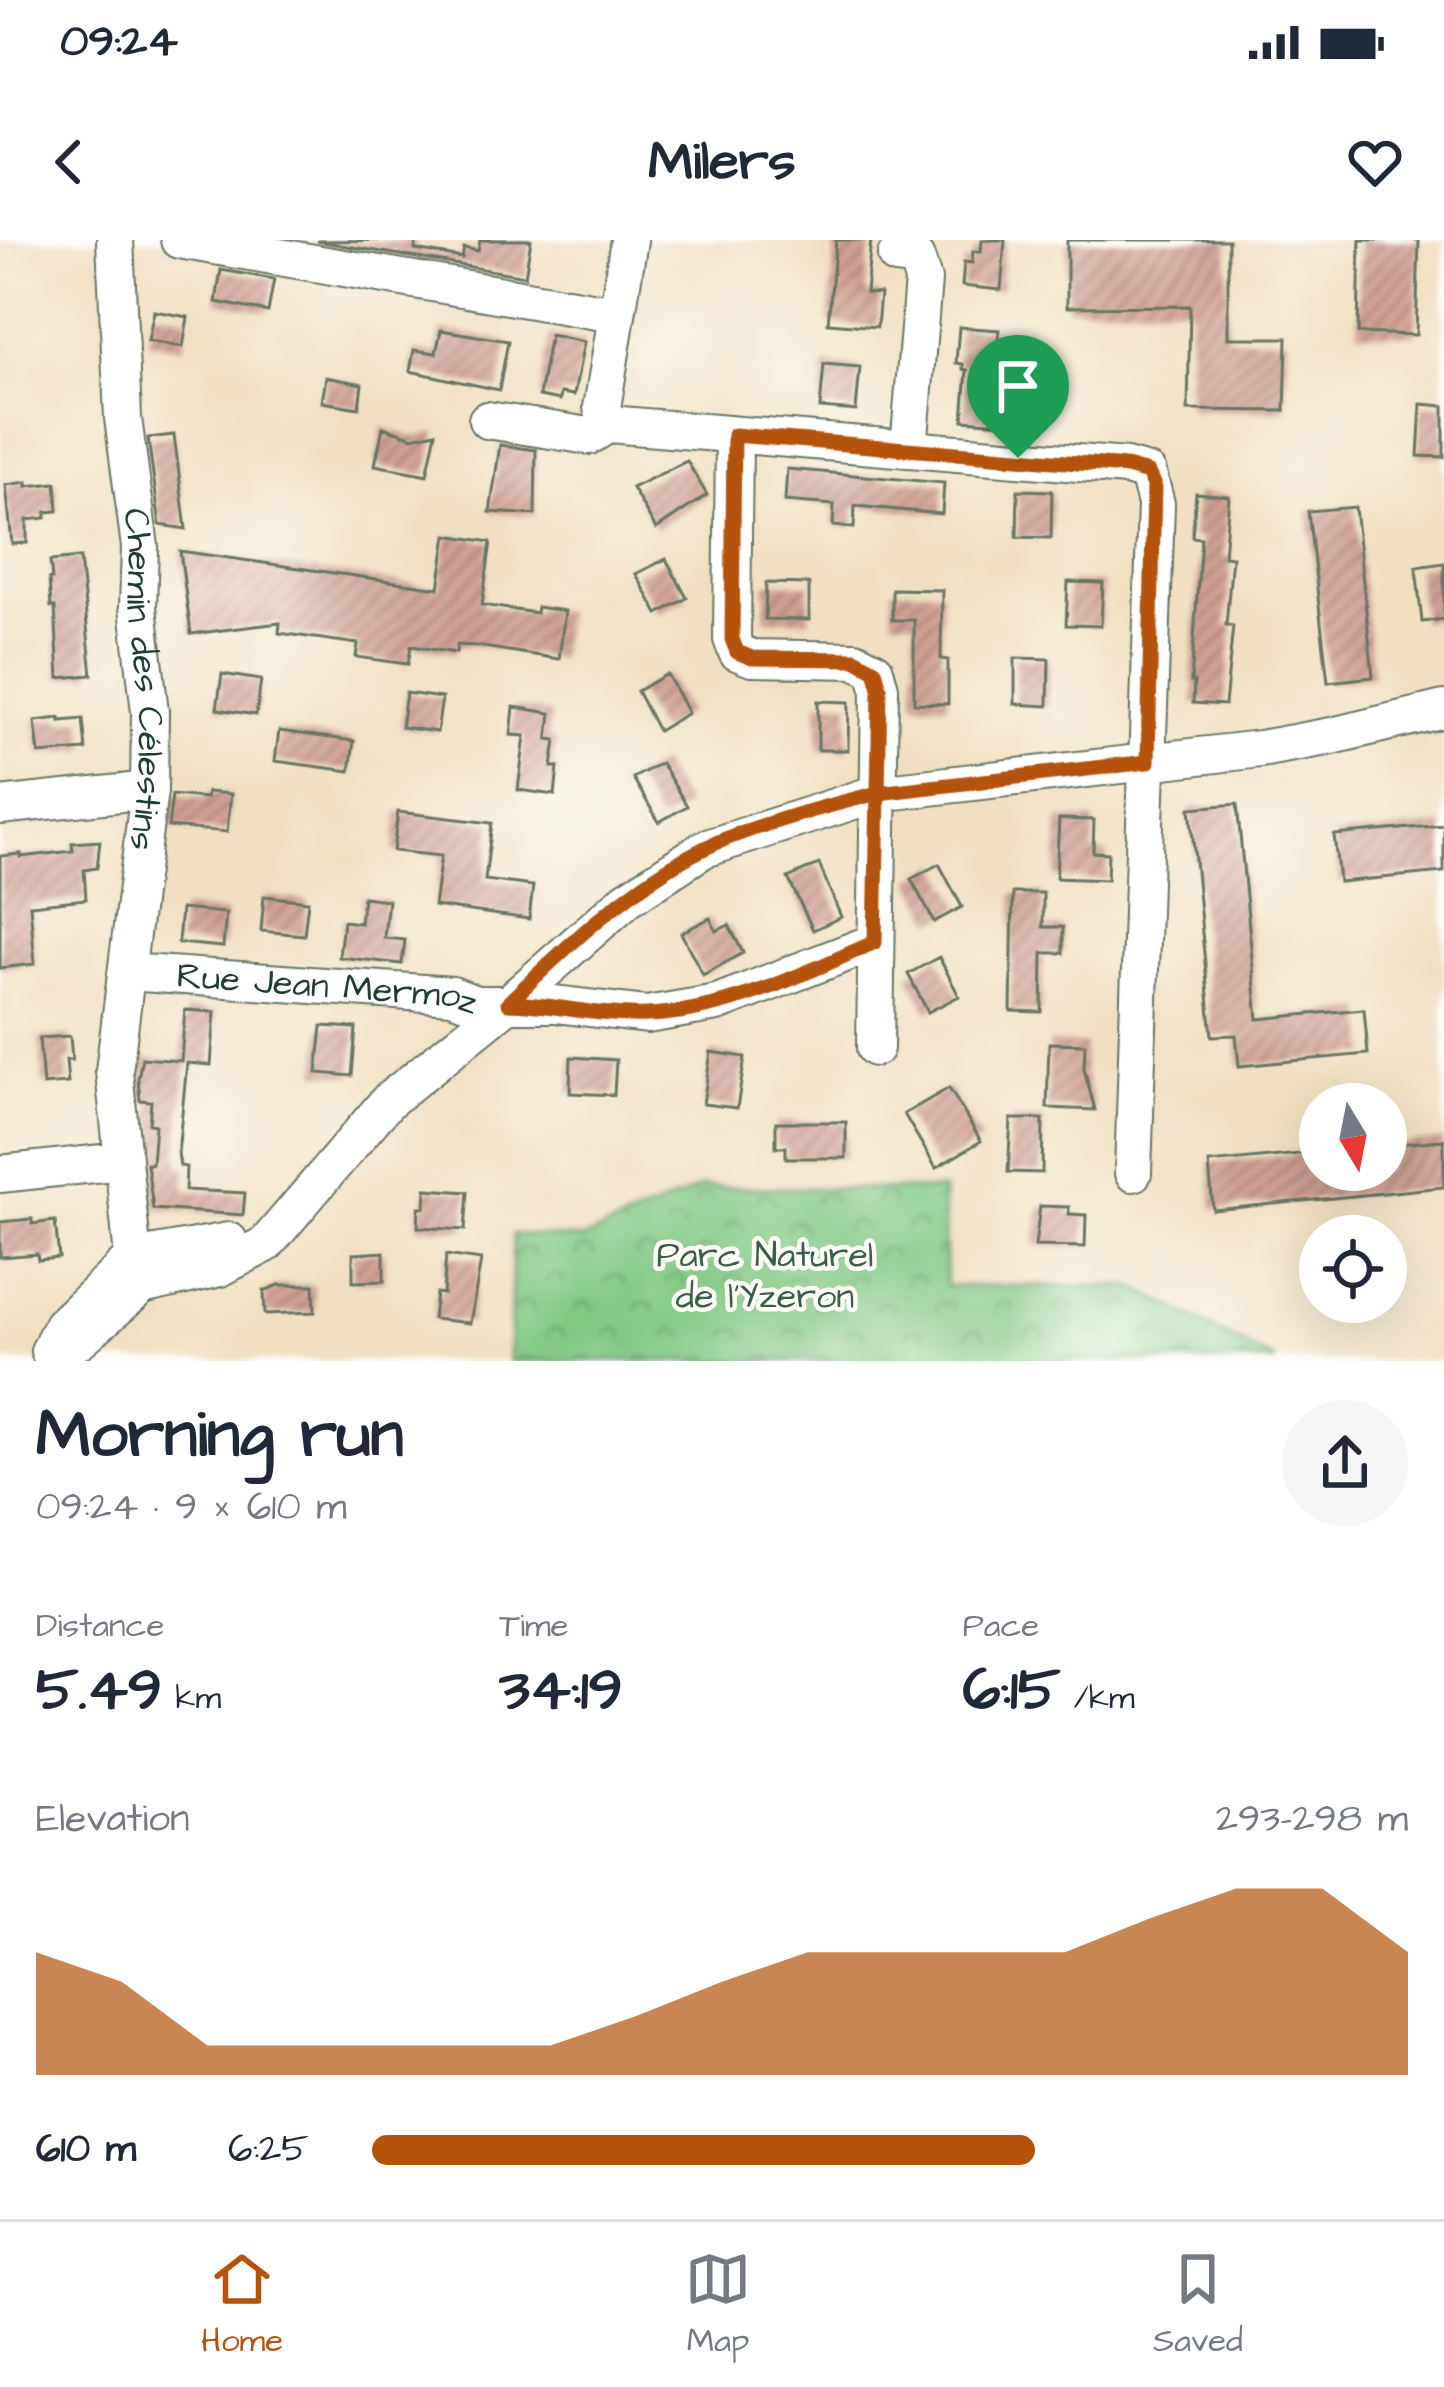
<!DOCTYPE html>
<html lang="en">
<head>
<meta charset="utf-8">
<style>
  body { margin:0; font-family:"Architects Daughter",sans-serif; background:#f6f6f7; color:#1f2937; height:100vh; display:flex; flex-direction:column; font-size:45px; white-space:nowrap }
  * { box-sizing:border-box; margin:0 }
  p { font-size:39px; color:#747a83 }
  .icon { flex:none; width:66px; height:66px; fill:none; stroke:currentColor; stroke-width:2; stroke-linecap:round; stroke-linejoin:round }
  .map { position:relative; height:1121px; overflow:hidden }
  .panel { display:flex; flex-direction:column; background:#fff; flex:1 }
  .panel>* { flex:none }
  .needle { width:78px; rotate:170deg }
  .buttons { position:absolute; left:1299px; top:843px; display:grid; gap:24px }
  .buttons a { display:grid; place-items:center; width:108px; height:108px; border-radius:50%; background:#fff; box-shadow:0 12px 48px #0002; font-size:60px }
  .pin { position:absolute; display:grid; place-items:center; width:102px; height:102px; color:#fff; margin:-123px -51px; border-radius:50% 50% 50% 0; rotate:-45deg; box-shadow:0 0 12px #0007 }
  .pin .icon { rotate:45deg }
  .round { display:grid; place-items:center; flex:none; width:126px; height:126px; border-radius:63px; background:#f6f6f7 }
  .headline { display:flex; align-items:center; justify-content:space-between; height:204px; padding:0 36px }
  h1 { font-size:66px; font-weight:700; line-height:90px }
  .stats { display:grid; grid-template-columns:repeat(3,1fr); gap:18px; height:204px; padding:12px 36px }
  .stats div { display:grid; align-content:center }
  .stats b { font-size:60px; font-weight:700 }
  .stats small { font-size:33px; font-weight:400 }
  .stats p { font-size:33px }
  .chart { height:336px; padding:24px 36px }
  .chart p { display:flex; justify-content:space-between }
  .chart svg { width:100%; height:216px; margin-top:12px; fill:#b45309; opacity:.7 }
  ul { padding:0 36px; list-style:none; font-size:39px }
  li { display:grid; grid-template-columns:192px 144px 1fr; align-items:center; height:90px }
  li i { height:30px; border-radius:15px; background:#b45309 }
  .status { display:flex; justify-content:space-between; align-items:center; height:84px; padding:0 60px; background:#fff; direction:ltr }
  .status svg { height:33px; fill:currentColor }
  header { display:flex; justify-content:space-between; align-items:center; height:156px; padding:0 36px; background:#fff; font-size:54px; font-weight:700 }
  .dock { display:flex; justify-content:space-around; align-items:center; height:168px; border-top:3px solid #e0e1e3; background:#fff; font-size:33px; color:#747a83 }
  .dock a { display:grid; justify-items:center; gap:6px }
  .dock .selected { color:#b45309 }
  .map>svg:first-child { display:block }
</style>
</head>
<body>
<div class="status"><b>09:24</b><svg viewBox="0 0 49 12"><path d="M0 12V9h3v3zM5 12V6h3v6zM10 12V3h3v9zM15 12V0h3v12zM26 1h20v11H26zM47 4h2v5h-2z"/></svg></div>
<header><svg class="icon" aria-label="back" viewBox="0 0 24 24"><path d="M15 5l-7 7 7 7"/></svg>Milers<svg class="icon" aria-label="heart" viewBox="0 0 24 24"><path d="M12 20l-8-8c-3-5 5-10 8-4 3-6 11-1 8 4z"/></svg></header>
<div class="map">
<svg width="1444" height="1121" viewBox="0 0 1444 1121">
  <defs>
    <pattern id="park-crowns" width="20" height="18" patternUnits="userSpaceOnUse" patternTransform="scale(3)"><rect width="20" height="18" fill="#82c984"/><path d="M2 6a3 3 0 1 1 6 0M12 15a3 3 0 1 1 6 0" fill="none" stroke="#6aa46d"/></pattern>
    <pattern id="building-hatch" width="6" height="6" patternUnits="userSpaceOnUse" patternTransform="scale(3)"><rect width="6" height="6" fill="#d0a093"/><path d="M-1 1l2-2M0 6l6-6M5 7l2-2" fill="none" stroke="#a88479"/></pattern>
  </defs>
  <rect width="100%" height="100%" fill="#fdfcf7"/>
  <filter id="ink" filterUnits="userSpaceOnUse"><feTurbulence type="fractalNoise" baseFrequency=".00833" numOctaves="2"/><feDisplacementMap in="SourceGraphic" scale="24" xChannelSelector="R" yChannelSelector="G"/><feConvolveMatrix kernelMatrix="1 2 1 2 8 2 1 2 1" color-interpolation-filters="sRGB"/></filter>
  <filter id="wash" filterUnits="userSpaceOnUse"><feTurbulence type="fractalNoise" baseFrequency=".004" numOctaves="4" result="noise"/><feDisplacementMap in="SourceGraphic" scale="48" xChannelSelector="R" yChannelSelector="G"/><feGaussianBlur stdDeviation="2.7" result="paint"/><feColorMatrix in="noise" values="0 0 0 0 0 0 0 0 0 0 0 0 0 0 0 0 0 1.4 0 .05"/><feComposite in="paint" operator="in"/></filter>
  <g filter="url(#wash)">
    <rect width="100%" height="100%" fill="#f0e0c1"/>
    <path fill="url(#park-crowns)" stroke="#50835c" stroke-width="3" d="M702 947 943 950 946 1046H1132L1276 1121H509L513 994 583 999Z"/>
    <g id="blocks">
      <path fill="url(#building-hatch)" d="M416 0 415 10 462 18 464 8 478 11 480 0H531L525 36 317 1Z
        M836 0H871L866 53 880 54 877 87 828 83Z
        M982 0H1005L1001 50 962 46 964 22 972 23 973 11 981 12Z
        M1067 0H1228V98H1287L1285 171 1188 170 1190 66 1067 67Z
        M1360 0H1419L1416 95 1358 93Z
        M221 30 274 39 268 72 216 62Z
        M154 71 188 77 183 107 148 101Z
        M959 87 999 90 998 112 1008 113 1003 183 963 180 967 130 963 129V124L956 123Z
        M441 90 508 101 499 150 410 131 414 110 436 113Z
        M550 95 584 102 574 155 561 153 560 160 539 156Z
        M824 124 860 127 856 171 820 168Z
        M326 137 362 144 359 168 322 162Z
        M1421 164 1444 166V217L1418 216Z
        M383 187 413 197 436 192 427 235 375 225Z
        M174 195 186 289 160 285 148 198Z
        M500 205 536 210 535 275 490 272Z
        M687 221 707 255 656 289 632 248Z
        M787 229 944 243 942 274 855 266 854 288 833 286 834 265 785 261Z
        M27 242V246L56 243 58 271 46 272V278L27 280V303L12 304 6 245Z
        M1018 250 1052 251 1051 298 1017 297Z
        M1196 253 1229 256 1224 316 1232 317 1226 385 1233 386 1225 465 1193 463 1194 442H1191L1201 298 1192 297Z
        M1355 267 1373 437 1328 442 1308 271Z
        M447 295 491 302 482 365 536 373 537 367 565 371 559 419 477 406 457 405 456 413 411 406 408 424 356 417 358 404 279 393 280 383 191 394 180 311 439 348Z
        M80 318 92 435 59 438 55 367H51L49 339H52L50 321Z
        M666 319 687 358 658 374 636 334Z
        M1444 323V379L1422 382 1416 327Z
        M1068 342 1103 343 1101 386 1066 385Z
        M766 343 809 344V380L765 379Z
        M892 349 942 350 941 419 948 420V464L914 463V380H892Z
        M1015 418 1049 419 1048 466 1015 464Z
        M222 434 261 440 256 475 217 469Z
        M667 434 688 473 658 491 637 451Z
        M406 453 442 458 437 492 401 487Z
        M818 461 849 462 848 510H818Z
        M514 467 551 473 548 499 556 500 552 527H558L555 555 518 550 525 496 511 495Z
        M60 478V481L83 479 86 510 39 514 35 481Z
        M279 491 354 501 350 531 275 521Z
        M661 523 687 566 659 582 633 538Z
        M207 552 231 554 227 592 168 587 172 555 206 558Z
        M1237 564 1258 779 1364 769 1368 814 1239 826 1236 795 1212 796 1190 568Z
        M398 572 492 583 485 640 533 646 529 679 434 666 441 616 393 611Z
        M1059 579 1094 580 1093 612 1108 613 1107 640 1056 638Z
        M1444 585V632L1339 642 1334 595Z
        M100 601 97 628 84 630 86 659 30 665 35 724 0 728V616L21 614V617L73 611 72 603Z
        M819 624 841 677 813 690 788 638Z
        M939 624 962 667 934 682 911 639Z
        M1013 653H1043V687H1063V713H1043L1042 772 1011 771Z
        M264 656 308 661 304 695 261 691Z
        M363 657 388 660 384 698 405 700 402 724 339 717 343 681 360 683Z
        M181 669 226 673 223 707 178 703Z
        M710 678 716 691 729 685 743 713 703 735 681 693Z
        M939 717 959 756 928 772 908 734Z
        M185 770 215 772 211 825 187 823 178 913 180 926 186 927 185 950 245 953 243 975 153 969 147 924H152L155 885 149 884 151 861 140 860 138 838 142 818 181 821Z
        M322 786 356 788 352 836 317 833Z
        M70 796 72 820H66L68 843 43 845 39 798Z
        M1049 803 1085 804 1084 829 1095 870 1047 868Z
        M711 812 745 817 737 868 703 864Z
        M571 817 616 820 614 855 570 853Z
        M949 848 981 901 936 928 904 874Z
        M1011 879H1043L1042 933 1008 932Z
        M776 882H846V918H786V907H776Z
        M1444 900V947L1213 970 1209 923 1320 912V930H1386V905Z
        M426 949 468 952 465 990 418 987 419 967H425Z
        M1040 966 1069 967V974L1086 975 1085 1007 1035 1006Z
        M32 979V984L55 981 59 1018 38 1020 37 1014 0 1017V982Z
        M384 1012V1041L353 1042V1014Z
        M446 1015 481 1020 470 1083 433 1079 436 1053 443 1054Z
        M279 1045H314L315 1072 265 1074 264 1051Z"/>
    </g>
  </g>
  <g filter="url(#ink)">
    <use href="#blocks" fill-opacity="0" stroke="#687665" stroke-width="3"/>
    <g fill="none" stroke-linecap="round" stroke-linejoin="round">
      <g stroke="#687665" stroke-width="40">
        <g id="minor">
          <path id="s1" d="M115 0 123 178 140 307 138 367 150 472 149 550 114 831 133 1018 142 1046"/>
          <path d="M179 0 597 71"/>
          <path d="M629 0 602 168 609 184 1126 227 1148 233 1156 264 1133 933"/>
          <path d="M896 16 916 18 923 40 909 209"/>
          <path d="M487 180 589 196 609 184"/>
          <path d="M734 195 732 399 737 412 752 418 855 420 875 430 880 448 875 808"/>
          <path d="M0 566 149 550"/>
          <path id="s2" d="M127 732 452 755 476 764H555L647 775 717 763 875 702"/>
          <path d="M0 934 122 921"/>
          <path d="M53 1102 62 1085 133 1018 229 1001"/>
          <path d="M49 1111 77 1102 142 1046 220 1028 266 1004 388 861 509 763 627 659 704 609 878 553 1260 509 1332 496 1444 469"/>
        </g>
      </g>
      <use href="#minor" stroke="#fff" stroke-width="36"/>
    </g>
  </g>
  <g fill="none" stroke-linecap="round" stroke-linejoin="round" filter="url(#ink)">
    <g stroke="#fff" stroke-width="24">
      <path id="route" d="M1018 218 734 195 732 399 737 412 752 418 855 419 875 430 880 448 878 553C827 566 750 586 703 609 630 645 566 707 508 763 554 764 601 777 647 775 724 773 806 733 875 702L878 553 1148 522 1154 245 1148 233 1126 227 1018 218"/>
    </g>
    <use href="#route" stroke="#b45309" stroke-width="15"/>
  </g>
  <g text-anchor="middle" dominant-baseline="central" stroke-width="9" stroke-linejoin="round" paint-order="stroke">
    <g font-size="36" fill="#1f3d34" stroke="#fdfcf7">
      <text stroke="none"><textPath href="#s1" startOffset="441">Chemin des Célestins</textPath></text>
      <text stroke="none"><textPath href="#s2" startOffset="201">Rue Jean Mermoz</textPath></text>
    </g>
    <g font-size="36" fill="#386048" stroke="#fdfcf7">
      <text x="765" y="1015">Parc Naturel<tspan x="765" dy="41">de l'Yzeron</tspan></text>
    </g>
  </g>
</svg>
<div class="buttons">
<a><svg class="needle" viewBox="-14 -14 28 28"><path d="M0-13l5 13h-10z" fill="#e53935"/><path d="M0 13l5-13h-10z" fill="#747a83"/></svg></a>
<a><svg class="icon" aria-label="locate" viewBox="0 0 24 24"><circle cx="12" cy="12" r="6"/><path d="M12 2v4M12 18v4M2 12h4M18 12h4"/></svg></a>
</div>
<div class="pin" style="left:1018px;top:218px;background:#1e9e55"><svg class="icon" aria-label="arrive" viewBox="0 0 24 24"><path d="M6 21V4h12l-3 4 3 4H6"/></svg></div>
</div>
<section class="panel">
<div class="headline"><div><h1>Morning run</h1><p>09:24 · 9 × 610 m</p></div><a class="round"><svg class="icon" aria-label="share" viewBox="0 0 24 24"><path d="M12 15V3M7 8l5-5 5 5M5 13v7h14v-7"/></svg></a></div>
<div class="stats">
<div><p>Distance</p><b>5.49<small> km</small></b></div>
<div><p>Time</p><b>34:19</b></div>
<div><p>Pace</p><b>6:15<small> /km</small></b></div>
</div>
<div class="chart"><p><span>Elevation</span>293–298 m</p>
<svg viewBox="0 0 160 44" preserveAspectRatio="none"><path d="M0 44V19L10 25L20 38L30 38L40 38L50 38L60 38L70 32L80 25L90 19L100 19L110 19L120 19L130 12L140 6L150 6L160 19V44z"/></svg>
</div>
<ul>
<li><b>610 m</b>6:25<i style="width:64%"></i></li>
</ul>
</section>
<nav class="dock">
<a class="selected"><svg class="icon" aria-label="home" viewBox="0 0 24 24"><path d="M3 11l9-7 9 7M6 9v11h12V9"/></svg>Home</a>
<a><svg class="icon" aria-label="map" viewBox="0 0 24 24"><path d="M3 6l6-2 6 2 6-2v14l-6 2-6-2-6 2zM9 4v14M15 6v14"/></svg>Map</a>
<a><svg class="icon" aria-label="saved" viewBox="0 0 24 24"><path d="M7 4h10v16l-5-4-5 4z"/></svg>Saved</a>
</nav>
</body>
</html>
